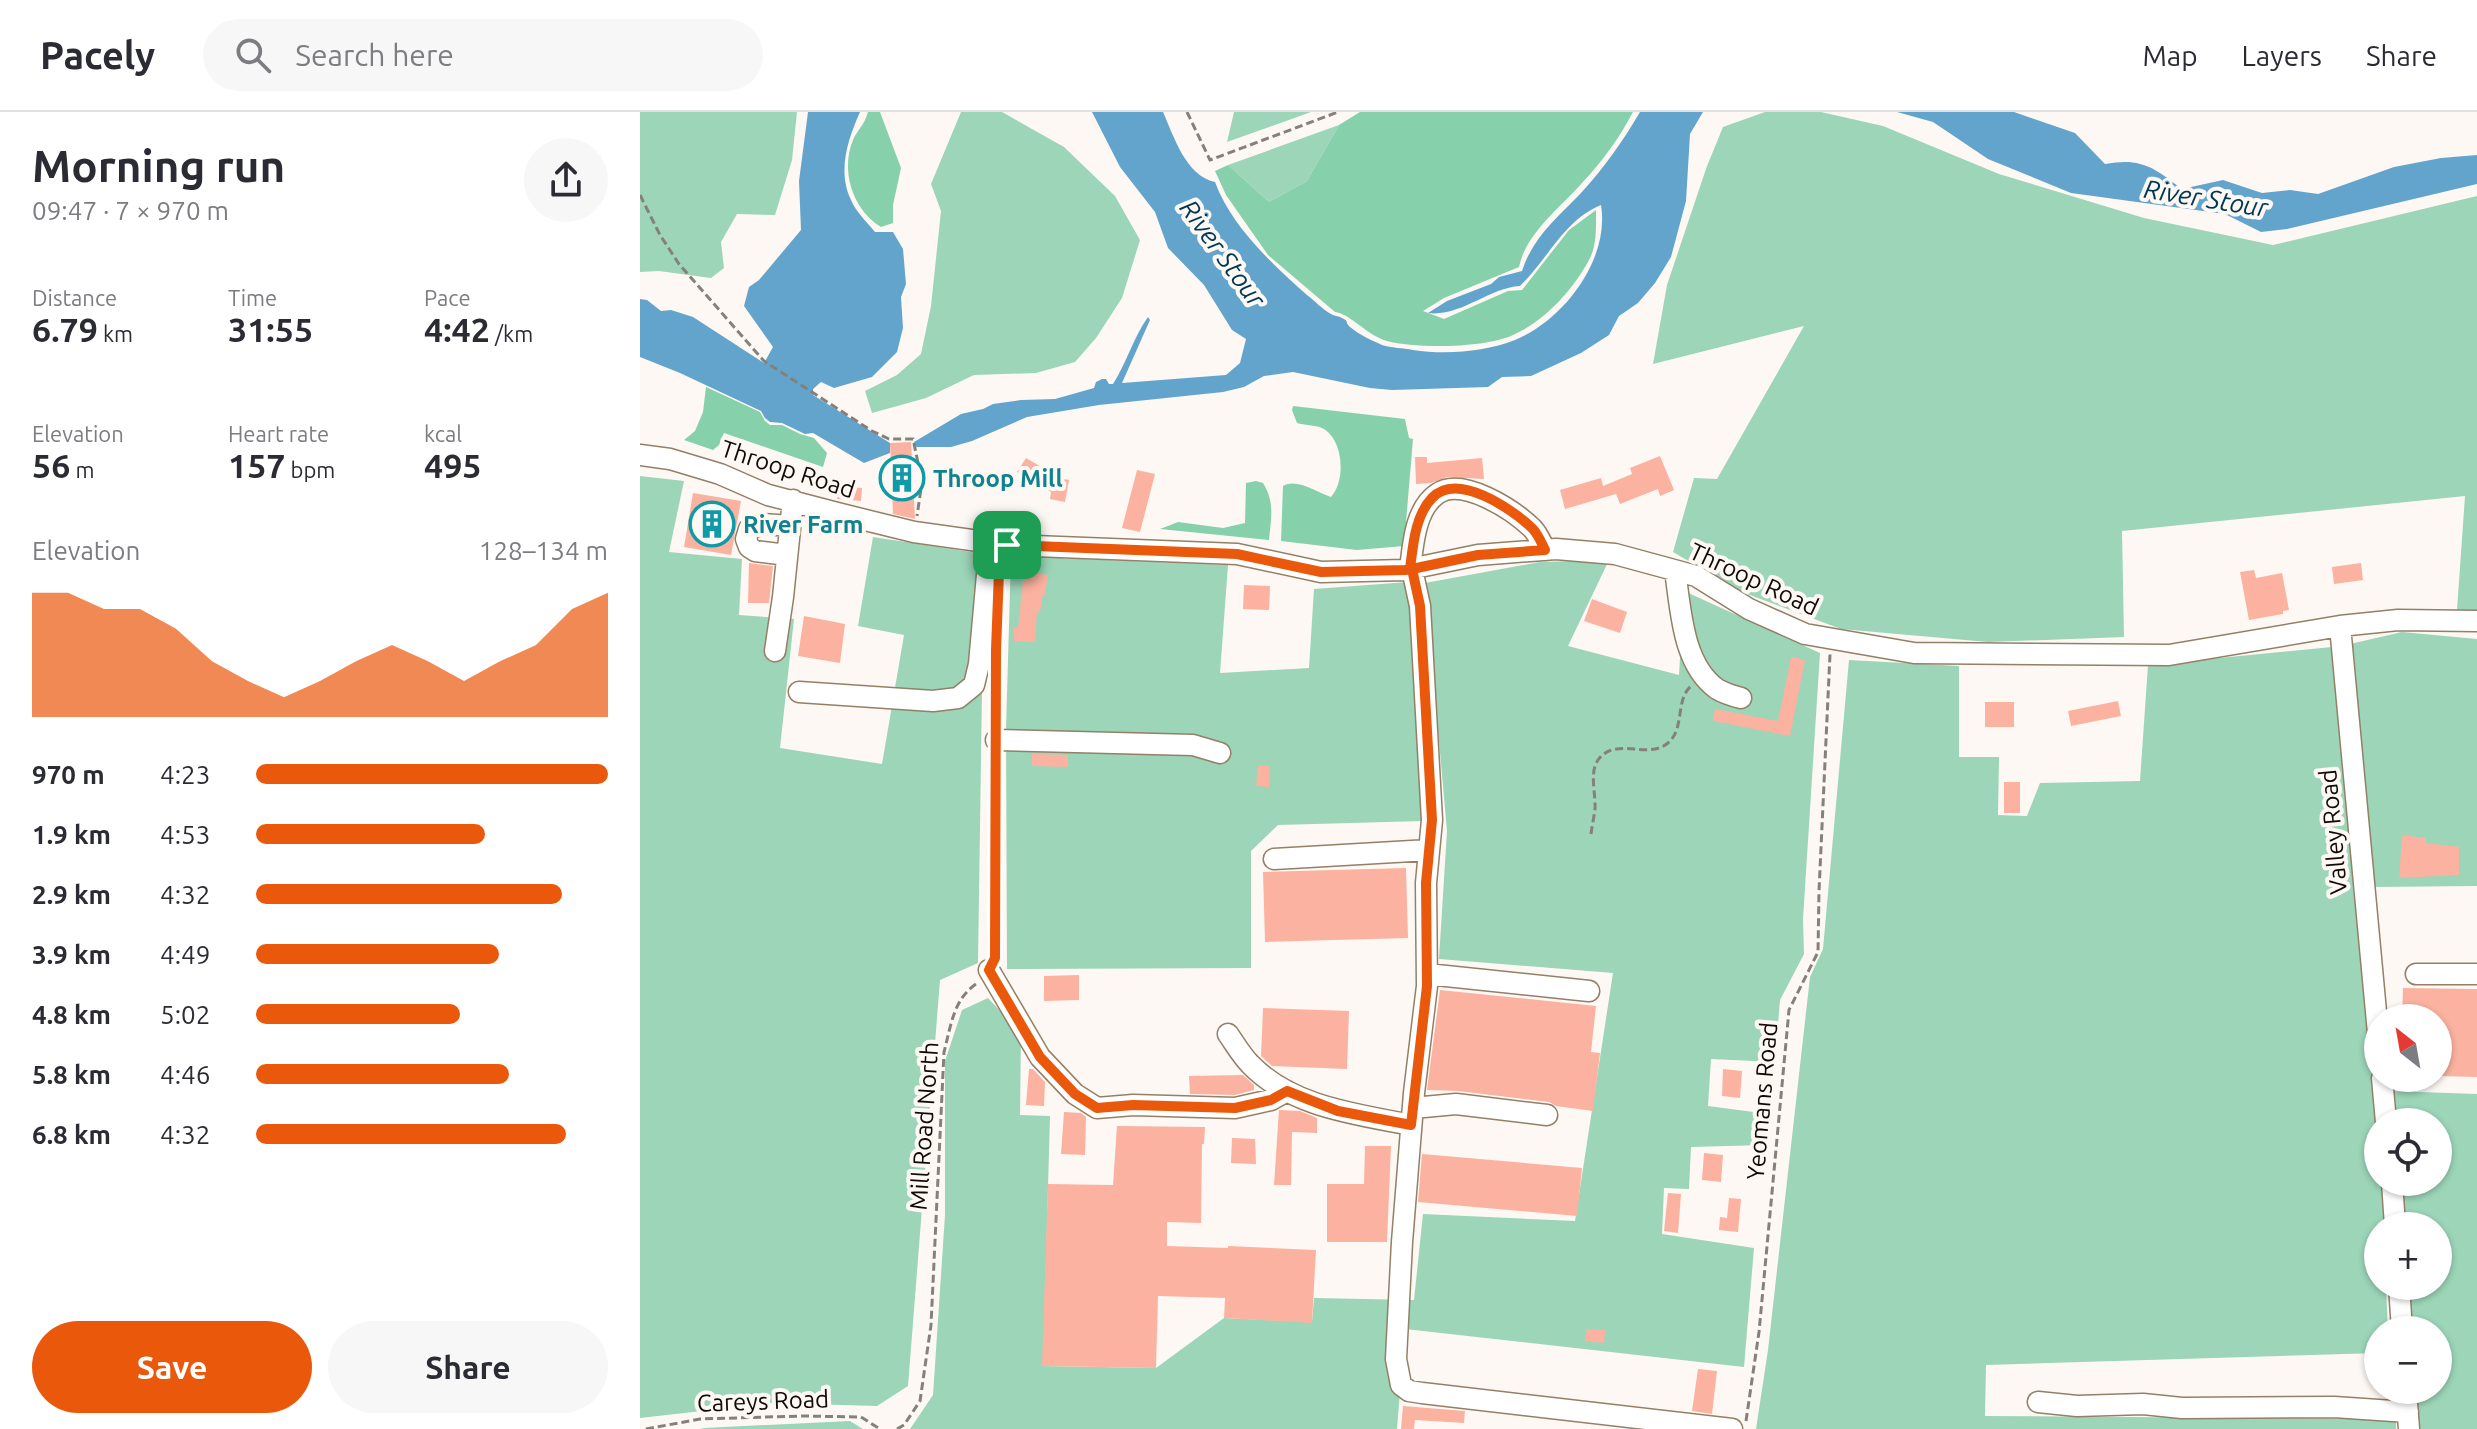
<!DOCTYPE html>
<html lang="en">
<head>
<meta charset="utf-8">
<style>
  body { margin:0; font-family:Ubuntu,sans-serif; background:#f7f7f7; color:#2b2b33; height:100vh; display:flex; flex-direction:column; font-size:30px; white-space:nowrap }
  * { box-sizing:border-box; margin:0 }
  p { font-size:26px; color:#7c7c81 }
  .icon { flex:none; width:44px; height:44px; fill:none; stroke:currentColor; stroke-width:2; stroke-linecap:round; stroke-linejoin:round }
  .map { position:relative; flex:1; overflow:hidden }
  .drawer { display:flex; flex-direction:column; background:#fff; width:640px }
  .drawer>* { flex:none }
  .needle { width:52px; rotate:329deg }
  .fabs { position:absolute; left:1724px; top:892px; display:grid; gap:16px }
  .fabs a { display:grid; place-items:center; width:88px; height:88px; border-radius:50%; background:#fff; box-shadow:0 2px 6px #0004; font-size:40px }
  .pin { position:absolute; display:grid; place-items:center; width:68px; height:68px; color:#fff; margin:-34px; border-radius:16px; box-shadow:0 4px 12px #0006 }
  .round { display:grid; place-items:center; flex:none; width:84px; height:84px; border-radius:42px; background:#f7f7f7 }
  .summary { display:flex; align-items:center; justify-content:space-between; height:136px; padding:0 32px }
  h1 { font-size:44px; font-weight:700; line-height:60px }
  .metrics { display:grid; grid-template-columns:repeat(3,1fr); gap:12px; height:136px; padding:8px 32px }
  .metrics div { display:grid; align-content:center }
  .metrics b { font-size:34px; font-weight:700 }
  .metrics small { font-size:22px; font-weight:400 }
  .metrics p { font-size:22px }
  .chart { height:224px; padding:16px 32px }
  .chart p { display:flex; justify-content:space-between }
  .chart svg { width:100%; height:144px; margin-top:8px; fill:#ea580c; opacity:.7 }
  .cta { display:flex; gap:16px; margin-top:auto; padding:16px 32px }
  .cta a { flex:1; height:92px; border-radius:48px; background:#ea580c; color:#fff; font-size:32px; font-weight:700; line-height:92px; text-align:center }
  .cta a+a { background:#f7f7f7; color:#2b2b33 }
  ul { padding:0 32px; list-style:none; font-size:26px }
  li { display:grid; grid-template-columns:128px 96px 1fr; align-items:center; height:60px }
  li i { height:20px; border-radius:10px; background:#ea580c }
  header { display:flex; align-items:center; gap:48px; box-sizing:border-box; height:112px; padding:0 40px; background:#fff; border-bottom:2px solid #e1e1e2 }
  header strong { font-size:38px }
  nav { display:flex; gap:44px; margin-inline-start:auto; font-size:28px }
  .search { width:560px; height:72px; background:#f7f7f7; display:flex; align-items:center; gap:20px; box-sizing:border-box; padding:0 28px; border-radius:44px; color:#7c7c81; font-size:30px }
  main { display:flex; flex:1; min-height:0 }
  .map>svg:first-child { display:block }
</style>
</head>
<body>
<header>
<strong>Pacely</strong>
<div class="search"><svg class="icon" aria-label="search" viewBox="0 0 24 24"><circle cx="10" cy="10" r="6"/><path d="M15 15l6 6"/></svg>Search here</div>
<nav><a>Map</a><a>Layers</a><a>Share</a></nav>
</header>
<main>
<section class="drawer">
<div class="summary"><div><h1>Morning run</h1><p>09:47 · 7 × 970 m</p></div><a class="round"><svg class="icon" aria-label="share" viewBox="0 0 24 24"><path d="M12 15V3M7 8l5-5 5 5M5 13v7h14v-7"/></svg></a></div>
<div class="metrics">
<div><p>Distance</p><b>6.79<small> km</small></b></div>
<div><p>Time</p><b>31:55</b></div>
<div><p>Pace</p><b>4:42<small> /km</small></b></div>
</div>
<div class="metrics">
<div><p>Elevation</p><b>56<small> m</small></b></div>
<div><p>Heart rate</p><b>157<small> bpm</small></b></div>
<div><p>kcal</p><b>495</b></div>
</div>
<div class="chart"><p><span>Elevation</span>128–134 m</p>
<svg viewBox="0 0 160 44" preserveAspectRatio="none"><path d="M0 44V6L10 6L20 11L30 11L40 17L50 27L60 33L70 38L80 33L90 27L100 22L110 27L120 33L130 27L140 22L150 11L160 6V44z"/></svg>
</div>
<ul>
<li><b>970 m</b>4:23<i style="width:100%"></i></li>
<li><b>1.9 km</b>4:53<i style="width:65%"></i></li>
<li><b>2.9 km</b>4:32<i style="width:87%"></i></li>
<li><b>3.9 km</b>4:49<i style="width:69%"></i></li>
<li><b>4.8 km</b>5:02<i style="width:58%"></i></li>
<li><b>5.8 km</b>4:46<i style="width:72%"></i></li>
<li><b>6.8 km</b>4:32<i style="width:88%"></i></li>
</ul>
<div class="cta"><a>Save</a><a>Share</a></div>
</section>
<div class="map">
<svg width="1837" height="1317" viewBox="0 0 1837 1317">
  <rect width="100%" height="100%" fill="#fdf8f3"/>
  <path fill="#9cd5b8" d="M0 0H157L152 48 135 103 97 102 81 130 84 156 71 166 19 159 0 160Z
    M321 0H362L424 35 475 84 500 128 482 186 456 226 435 250 396 261 334 263 286 286 232 301 225 279 257 263 281 242 291 194 301 99 291 72Z
    M594 0H671L587 30Z
    M1125 0H1181L1243 14 1359 62 1504 106 1633 133 1837 84V499L1817 498 1825 384 1482 419 1484 525 1348 530 1201 517 1102 480 1033 440 1054 366 1077 367 1164 214 1013 252 1027 173 1067 54 1083 15Z
    M699 13 667 69 629 90 588 53Z
    M0 364 44 369 29 440 102 447 99 503 154 507 140 636 242 652 264 523 218 514 233 425 344 442 338 851 300 868 268 1274 237 1294 132 1291 0 1306Z
    M371 444 588 453 580 561 669 556 674 477 768 470 783 709 638 713 611 739V856L367 857 366 617Z
    M969 448 928 534 1039 563 1044 479 1180 541 1163 807 1164 842 1140 888 1135 950 1071 947 1068 994 1129 1002 1126 1033 1051 1035 1049 1077 1024 1076 1022 1122 1114 1136 1104 1255 765 1217 757 1317H270L293 1283 305 1103V949L322 898 348 886 381 921 380 1003 410 1004 403 1254 516 1256 584 1206 672 1210 674 1186 774 1188 783 1102 935 1109 973 861 799 847 807 719 785 471 900 450Z
    M1762 520 1837 527V774L1733 775 1710 532Z
    M1692 535 1738 1016V1070H1742L1744 1114H1738V1174H1746L1748 1218H1738V1241L1346 1253 1345 1304 1756 1307V1317H1116L1128 1238 1170 865 1183 837 1209 548 1319 554V645H1359L1358 703 1387 704 1400 671 1500 669 1508 553Z
    M1751 979 1837 982V1317H1776L1773 1278H1798V1218H1769L1765 1174H1798V1114H1761L1757 1070H1798V1010H1753Z
    M210 1309 223 1317H60L64 1316Z"/>
  <path fill="#86d0ac" d="M228 0H240L261 56 253 93V111L241 115C213 98 200 59 213 28 217 18 224 14 228 0Z
    M720 0H993C980 25 962 50 942 71 920 96 886 121 879 155L804 186 783 199 804 207 868 179 882 178 929 118 956 98C956 114 957 132 950 146 934 177 905 209 873 223 845 236 777 237 747 229 726 223 711 202 695 200L628 143 586 83 575 59 588 53 629 90 667 69 699 13Z
    M66 275 120 300 125 309 130 313H142L160 322 174 326 187 341 183 355 84 321 79 333 73 338 44 328 55 319 63 300Z
    M653 294 765 307 769 326 773 327 764 434 717 438 641 429 643 374C657 366 676 380 691 385 706 369 704 327 682 316 675 313 664 313 657 311L652 298Z
    M616 369 623 371C635 390 631 406 629 428L520 417 538 410 583 416 605 411 606 371Z"/>
  <path fill="#63a4cd" d="M168 0H220C208 27 197 59 211 88 216 100 227 110 235 120H253L263 137 266 172 261 185 263 216 257 240 232 265 194 276 181 270 173 277V283L250 331V341L224 351 173 321 165 322 142 311 130 310 125 306 121 299 40 261 0 245V187L7 188 21 199 31 198 53 205 124 251 133 235 104 194 109 175 119 168 161 118 159 69Z
    M452 0H523C534 25 546 64 575 70 591 114 633 153 667 183 675 189 682 197 691 202 694 204 699 204 702 206 711 211 703 208 710 215 718 222 733 229 742 233 751 236 763 236 773 238 806 243 844 240 875 228 924 208 970 147 961 93 924 108 908 147 880 174 848 176 821 205 788 201L807 189 851 172 859 165 882 159C893 125 917 106 941 81 964 56 983 29 1000 0H1063L1050 22 1046 89 1031 145 1015 171 998 191 979 204 969 223 941 241 891 264 862 265 848 275 752 278 730 276 653 260 624 264 604 275 583 280 459 293 387 305 332 329 311 335H274V330L321 302 343 297 353 292 381 288 415 287 454 276 456 270 462 267H466L469 272H473C487 250 493 226 508 205L510 208 482 271 586 263 600 251 606 227 592 218 564 173 528 136 515 100 480 55Z
    M1257 0H1374L1435 21 1465 52C1501 45 1515 56 1542 77L1583 68 1622 81 1650 78 1678 82 1754 55 1801 46 1837 43V72L1647 117 1621 120 1585 102 1431 81 1348 47 1293 10Z"/>
  <path fill="#fbb2a0" d="M271 330 275 407 253 402 250 331Z
    M1020 344 1034 378 1020 384 1018 377 980 392 976 382 925 397 920 378 961 366 963 374 992 362 990 356Z
    M775 345H787V351L842 346 844 367 807 365 791 371 776 372Z
    M386 346 403 356 399 362 429 368 425 390 410 387 411 380 377 360Z
    M497 358 515 362 500 420 482 416Z
    M198 374 222 376 221 389 197 387Z
    M53 381 101 389 91 443 44 435Z
    M109 451 133 454 129 491H108Z
    M1721 451 1723 468 1694 472 1692 455Z
    M1614 458 1616 466 1642 461 1649 498 1643 499V502L1609 508 1600 460Z
    M384 460 408 463 405 483 403 482 400 500 397 499 395 530 374 529 373 516H378Z
    M604 473 630 474 629 498 603 497Z
    M952 487 987 500 980 521 944 509Z
    M164 504 205 512 200 551 158 544Z
    M1151 545 1165 548 1150 624 1073 609 1075 597 1138 609Z
    M1478 589 1481 604 1431 614 1428 599Z
    M1345 590H1374V615H1345Z
    M392 642 428 643V655L392 654Z
    M618 653 630 654 629 675 616 674Z
    M1364 670H1380V701H1364Z
    M1762 723 1786 726V731L1819 735V763L1759 766Z
    M766 756 768 826 625 830 623 760Z
    M439 863V888L404 889V864Z
    M1763 876 1837 877V965L1798 964V906H1762Z
    M800 878 956 894 951 940 960 941 953 999 916 994 909 990 818 979 787 978Z
    M623 896 709 899 707 957 632 954 621 944Z
    M389 957H393L405 970 404 994 386 993Z
    M1083 957 1102 959 1100 986 1082 984Z
    M603 963 614 973V978L595 983 550 982 549 964Z
    M639 998 660 999 677 1006V1021L652 1020 651 1073H634Z
    M424 1000 441 1001 446 1005 445 1043 421 1042Z
    M477 1014 565 1015 564 1032H562L561 1111 527 1110V1134L588 1136V1134L676 1138 672 1211 584 1206 585 1186 518 1184 516 1256 402 1254 408 1072 473 1073Z
    M592 1026 615 1027 616 1052 591 1051Z
    M725 1034H751L747 1130H687V1072H724Z
    M1064 1041 1083 1043 1081 1070 1062 1068Z
    M782 1042 942 1056 937 1104 778 1090Z
    M1028 1081 1041 1082 1038 1121 1024 1119Z
    M1089 1086 1101 1087 1098 1120 1079 1118 1080 1105 1087 1106Z
    M947 1217 965 1218 964 1231 945 1229Z
    M1058 1257 1077 1259 1072 1302 1052 1299Z
    M763 1294 825 1299 824 1311 775 1308 774 1317H761Z"/>
  <g fill="none" stroke-linecap="round" stroke-linejoin="round">
    <g stroke="#947f67" stroke-width="23">
      <path id="minor" d="M0 343 30 347 80 362 128 383 197 401 274 420 367 433 597 442 681 460 765 458 838 443 916 437 975 442 1056 464 1109 497 1165 522 1274 541 1529 543 1700 514 1758 508 1837 509
        M147 443 115 439 109 435 106 427 109 417 123 412 150 414
        M770 457C773 433 775 397 797 382 822 364 873 398 892 416 898 422 901 430 905 438
        M772 457 780 494 792 708 786 771 787 874 774 981 762 1130 756 1247 761 1273 769 1279 782 1281 1092 1317
        M1035 459C1041 497 1042 552 1077 577 1084 581 1093 584 1101 586
        M1700 514 1738 921
        M135 539 143 485 153 388
        M159 580 293 589 318 586 334 573 339 552 347 463 359 432
        M356 628 553 633 580 641
        M634 747 789 738
        M349 858 400 945 435 982 457 996 493 993 595 996 631 988 647 979
        M787 862 949 879
        M1776 862H1837
        M588 922C595 932 602 944 610 952 651 995 716 1002 771 1013
        M1742 966 1746 1010
        M773 996 816 992 907 1003
        M1752 1070 1755 1114
        M1759 1174 1762 1218
        M1766 1278 1769 1317
        M1398 1290 1437 1294 1503 1292 1542 1296 1694 1295 1768 1300"/>
    </g>
    <path stroke="#86807a" stroke-width="3" stroke-dasharray="8 4" stroke-linecap="butt" d="M547 0 570 48 698 0
      M0 83 20 123 39 152 116 240 124 249 232 319 249 327H273L282 370 277 404
      M356 612V559
      M951 722C952 714 954 705 955 697 956 682 949 661 958 648 975 624 1008 648 1028 631 1045 617 1035 588 1051 574
      M355 844 356 643
      M1106 1309 1119 1220 1149 898 1178 840 1179 779 1190 542
      M6 1317 60 1307 162 1304 221 1305 240 1317
      M257 1317 264 1313 280 1289 291 1213 304 940C311 914 313 888 336 872"/>
    <use href="#minor" stroke="#fff" stroke-width="20"/>
  </g>
  <g fill="none" stroke-linecap="round" stroke-linejoin="round">
    <g stroke="#fff" stroke-width="16">
      <path id="route" d="M367 433 597 442 681 460 765 458 772 457 838 443 905 438C901 430 898 422 892 416 872 397 817 359 792 386 775 404 773 433 770 457H772L780 494 792 708 786 771 787 874 771 1013 698 999 647 979 631 988 595 996 493 993 457 996 435 982 400 945 349 858 355 846 356 538 359 459 367 433"/>
    </g>
    <use href="#route" stroke="#ea580c" stroke-width="10"/>
  </g>
  <defs>
    <g id="building-ring" transform="scale(2.3)"><circle r="9.5" fill="#fdf8f3" stroke="#0f9aa8" stroke-width="1.5"/><path d="M-4-6H4V6H1V3H-1V6H-4ZM-2.5-4.3h1.7v1.8h-1.7ZM.8-4.3h1.7v1.8H.8ZM-2.5-1h1.7V.8h-1.7ZM.8-1h1.7V.8H.8Z" fill="#0f9aa8"/></g>
  </defs>
  <g fill-rule="evenodd">
    <use href="#building-ring" x="262" y="366"/>
    <use href="#building-ring" x="72" y="412"/>
  </g>
  <g text-anchor="middle" dominant-baseline="central" stroke-width="8" stroke-linejoin="round" paint-order="stroke">
    <g font-size="24" fill="#110a03" stroke="#fdf8f3">
      <text transform="translate(148 357) rotate(18)">Throop Road</text>
      <text transform="translate(1114 467) rotate(25)">Throop Road</text>
      <text transform="translate(1693 720) rotate(-95)">Valley Road</text>
      <text transform="translate(1122 989) rotate(-85)">Yeomans Road</text>
      <text transform="translate(284 1014) rotate(-86)">Mill Road North</text>
      <text transform="translate(123 1289) rotate(-2)">Careys Road</text>
    </g>
    <g font-size="24" font-weight="bold" fill="#0d838f" stroke="#fdf8f3" text-anchor="start">
      <text x="293" y="366">Throop Mill</text>
      <text x="103" y="412">River Farm</text>
    </g>
    <g font-size="26" font-style="italic" fill="#003853" stroke="#fdf8f3">
      <text transform="translate(1566 86) rotate(9)">River Stour</text>
      <text transform="translate(583 141) rotate(54)">River Stour</text>
    </g>
  </g>
</svg>
<div class="fabs">
<a><svg class="needle" viewBox="-14 -14 28 28"><path d="M0-13l5 13h-10z" fill="#e53935"/><path d="M0 13l5-13h-10z" fill="#7c7c81"/></svg></a>
<a><svg class="icon" aria-label="locate" viewBox="0 0 24 24"><circle cx="12" cy="12" r="6"/><path d="M12 2v4M12 18v4M2 12h4M18 12h4"/></svg></a>
<a>+</a>
<a>−</a>
</div>
<div class="pin" style="left:367px;top:433px;background:#1e9e55"><svg class="icon" aria-label="arrive" viewBox="0 0 24 24"><path d="M6 21V4h12l-3 4 3 4H6"/></svg></div>
</div>
</main>
</body>
</html>
